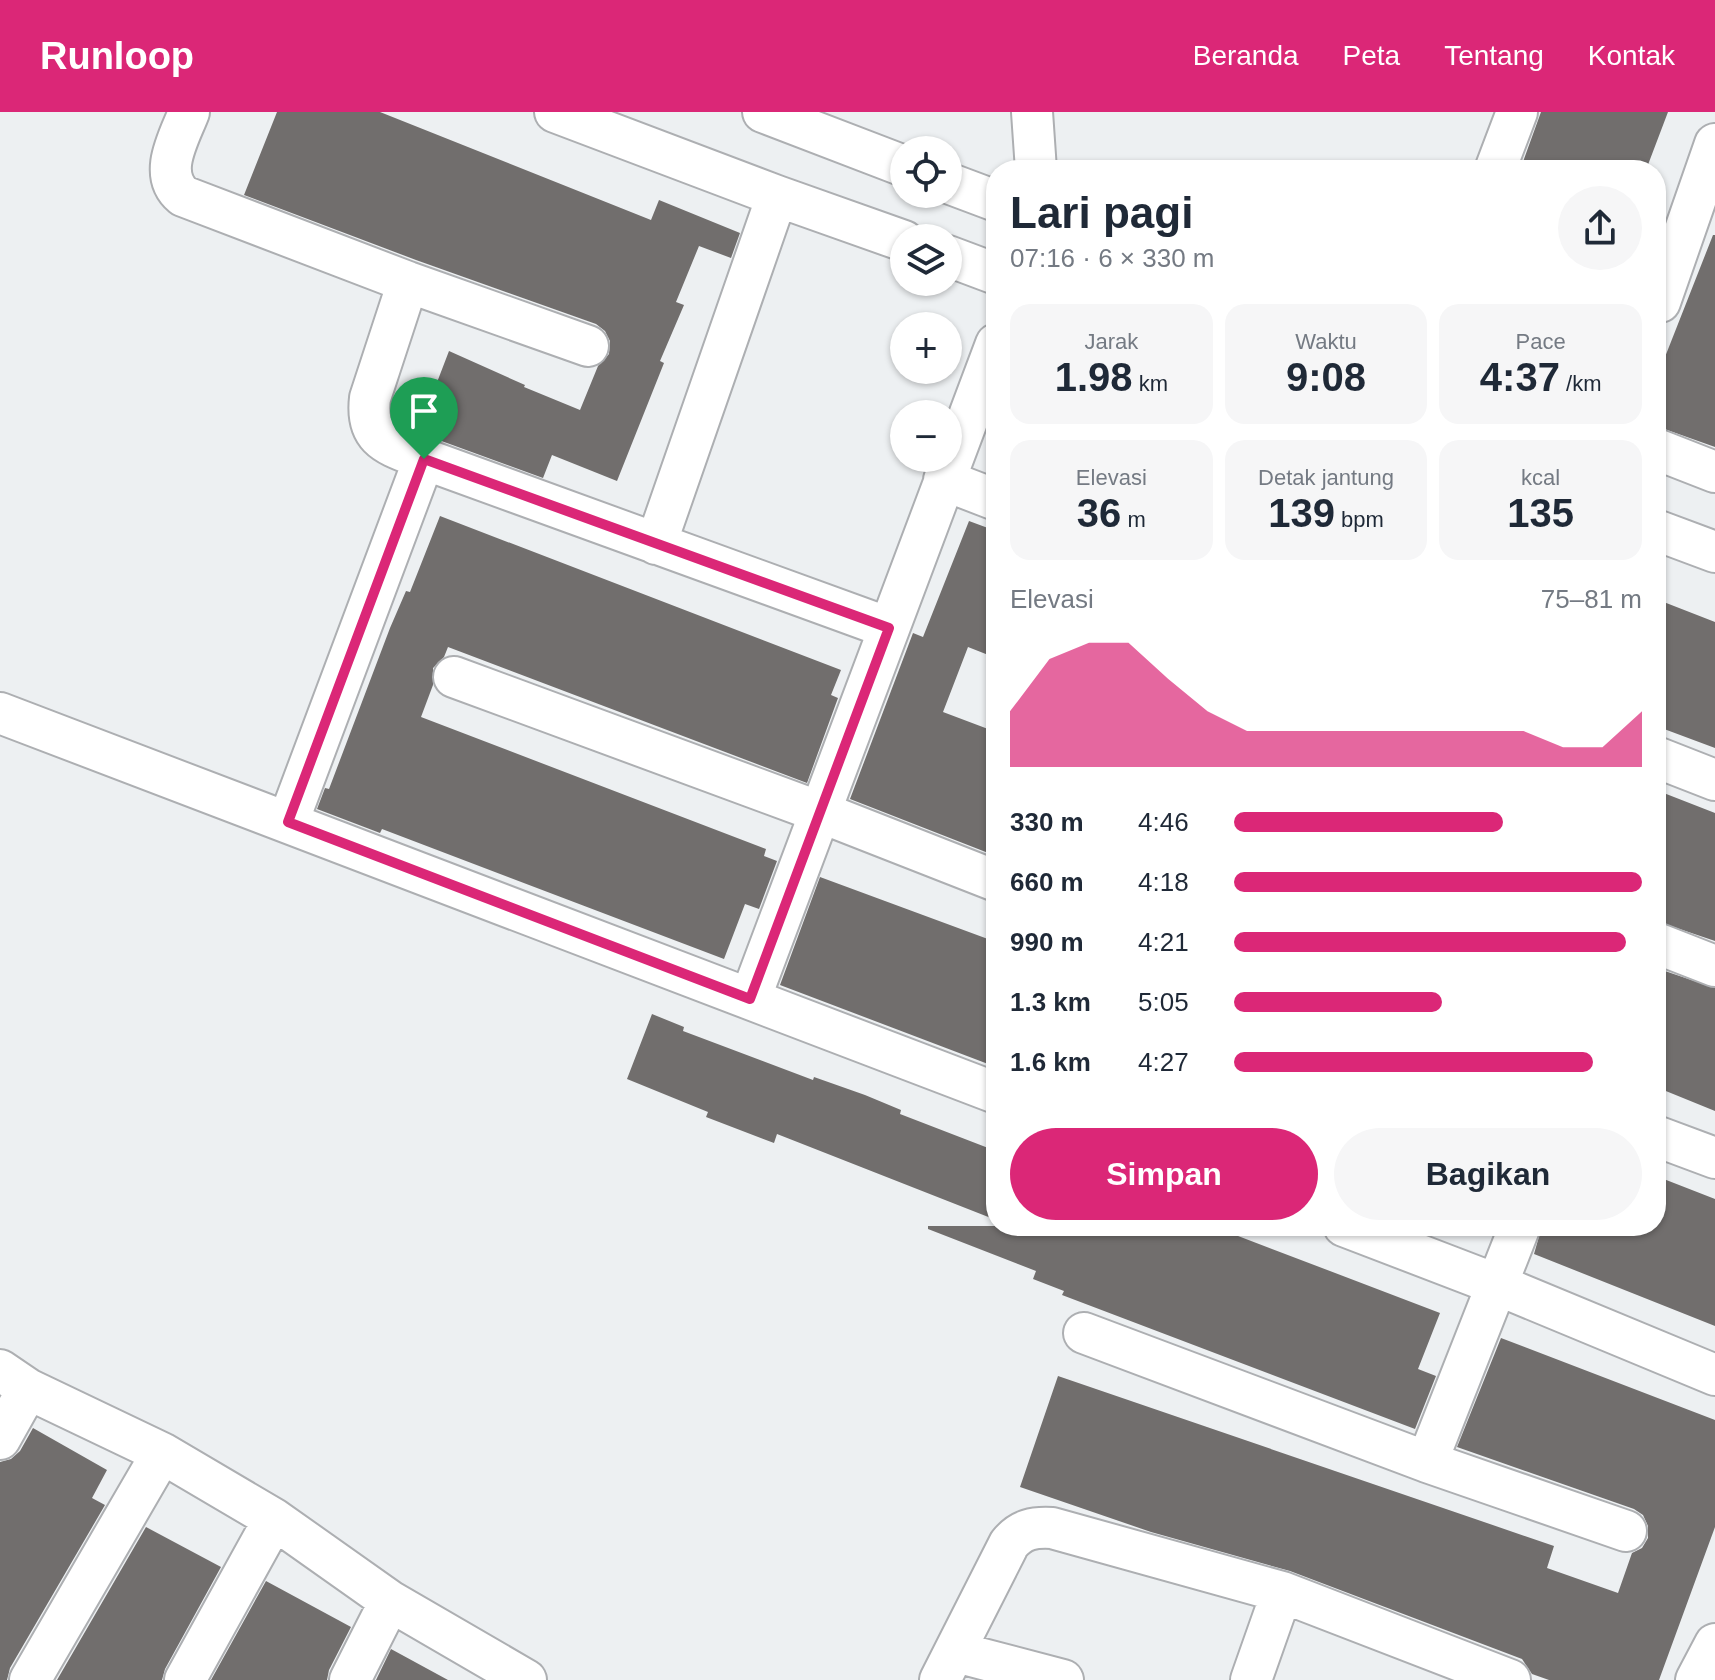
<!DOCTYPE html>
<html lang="id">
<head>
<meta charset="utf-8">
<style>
  body { margin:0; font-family:Arial,sans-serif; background:#f6f6f7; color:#1f2937; height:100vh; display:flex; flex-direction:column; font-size:30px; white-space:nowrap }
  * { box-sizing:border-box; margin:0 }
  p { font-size:26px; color:#747a83 }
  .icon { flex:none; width:44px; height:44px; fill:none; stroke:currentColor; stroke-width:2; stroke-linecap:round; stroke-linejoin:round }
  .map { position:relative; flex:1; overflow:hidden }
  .drawer { position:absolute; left:986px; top:48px; width:680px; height:1076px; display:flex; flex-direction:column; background:#fff; border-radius:32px; box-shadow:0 2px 6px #0004 }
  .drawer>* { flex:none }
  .controls { position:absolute; left:890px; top:24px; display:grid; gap:16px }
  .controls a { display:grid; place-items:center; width:72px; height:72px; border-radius:50%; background:#fff; box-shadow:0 2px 6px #0004; font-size:40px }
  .pin { position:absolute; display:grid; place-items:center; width:68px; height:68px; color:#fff; margin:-82px -34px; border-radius:50% 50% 50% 0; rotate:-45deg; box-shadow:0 0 8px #0007 }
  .pin .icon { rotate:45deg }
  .round { display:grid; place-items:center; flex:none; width:84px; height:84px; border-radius:42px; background:#f6f6f7 }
  .head { display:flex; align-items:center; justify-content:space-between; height:136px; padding:0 24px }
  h1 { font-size:44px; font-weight:700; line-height:60px }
  .metrics { display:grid; grid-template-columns:repeat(3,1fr); gap:12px; height:136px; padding:8px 24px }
  .metrics div { display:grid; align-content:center; border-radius:20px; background:#f6f6f7; text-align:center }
  .metrics b { font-size:40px; font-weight:700 }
  .metrics small { font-size:22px; font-weight:400 }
  .metrics p { font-size:22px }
  .chart { height:224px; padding:16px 24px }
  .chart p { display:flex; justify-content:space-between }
  .chart svg { width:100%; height:144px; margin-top:8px; fill:#db2777; opacity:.7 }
  .cta { display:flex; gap:16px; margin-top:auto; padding:16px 24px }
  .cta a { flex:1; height:92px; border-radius:48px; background:#db2777; color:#fff; font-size:32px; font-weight:700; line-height:92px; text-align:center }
  .cta a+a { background:#f6f6f7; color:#1f2937 }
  ul { padding:0 24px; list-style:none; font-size:26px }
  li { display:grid; grid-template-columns:128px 96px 1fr; align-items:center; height:60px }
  li i { height:20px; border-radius:10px; background:#db2777 }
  header { display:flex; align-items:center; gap:48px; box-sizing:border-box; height:112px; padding:0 40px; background:#db2777; color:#fff }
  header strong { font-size:38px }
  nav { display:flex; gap:44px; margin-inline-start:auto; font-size:28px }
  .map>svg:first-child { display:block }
</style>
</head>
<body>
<header>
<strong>Runloop</strong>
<nav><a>Beranda</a><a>Peta</a><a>Tentang</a><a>Kontak</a></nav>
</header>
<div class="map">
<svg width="1715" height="1568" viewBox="0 0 1715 1568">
  <rect width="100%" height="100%" fill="#edf0f2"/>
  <path fill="#716e6d" d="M277 0H380L651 108 659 88 740 121 731 146 699 134 676 190 684 193 660 249 664 251 617 369 552 343 543 366 425 323 439 289 431 286 449 239 525 273 524 275 580 298 598 254 609 242 610 229 605 219 596 212 416 148 244 83Z
    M1541 0H1668L1646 58H1520Z
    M1713 123H1715V335L1656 314V242L1665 245Z
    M440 404 841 558 831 583 838 586 807 671 448 535 444 545 433 556V573L421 605 766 737 764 744 777 749 759 797 745 792 724 847 382 717 380 721 317 697 325 676 329 677 390 516 406 479 410 480Z
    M969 409 996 419V546L968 535 943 600 996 620V744L850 687 913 521 923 525Z
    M1656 487 1715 510V636L1656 614Z
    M1656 678 1715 701V829L1656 809Z
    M820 765 996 830V955L780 873Z
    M1656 856 1715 876V999L1656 975Z
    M652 902 684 915 683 919 813 968 814 965 865 983 901 998 900 1002 996 1039V1108L777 1022 774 1031 706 1005 708 1000 627 967Z
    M1656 1064 1715 1087V1214L1534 1142 1542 1114H1656Z
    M928 1114H1212L1440 1201 1418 1257 1436 1264 1415 1317 1062 1183 1064 1179 1033 1167 1036 1159 928 1117Z
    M1501 1226 1715 1308V1415L1659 1568H1549L1532 1562 1522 1547 1290 1459 1151 1420 1020 1375 1058 1264 1554 1434 1547 1456 1618 1481 1632 1441 1642 1436 1648 1426V1414L1643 1403 1634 1397 1457 1335Z
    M33 1316 107 1358 92 1386 105 1393 10 1556 7 1568H0V1350L11 1347 20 1339Z
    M146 1415 221 1455 165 1557 162 1568H57Z
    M266 1469 351 1515 329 1558 327 1568H211Z
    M391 1537 448 1568H376Z"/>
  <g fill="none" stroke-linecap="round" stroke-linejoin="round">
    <g stroke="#adafb2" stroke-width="44">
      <path id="minor" d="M189 0C179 26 157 62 183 84L408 170 588 234
        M555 0 777 84 904 129
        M763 0 904 54
        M1032 0 1036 58
        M1495 58 1517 0
        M948 71 996 89
        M948 144 996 162
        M408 170 370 286C365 329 389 333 424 347L889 516
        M1660 190 1715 32
        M1656 337 1715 360
        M944 368 996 388
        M1656 418 1715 440
        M656 432 777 84
        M454 565 820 700 996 769
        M0 601 996 981
        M1656 645 1715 668
        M288 710 424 347
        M1656 831 1715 854
        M750 887 996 232
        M1656 1024 1715 1046
        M1344 1114 1498 1173 1715 1263
        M1084 1221 1427 1350 1626 1419
        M0 1258 28 1277 162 1341 274 1407 390 1489 526 1568
        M0 1327 28 1277
        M1427 1350 1520 1114
        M956 1540 1063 1568
        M30 1568 162 1341
        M185 1568 274 1407
        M350 1568 390 1489
        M940 1568 1009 1432C1021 1417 1034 1415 1052 1416L1282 1480 1510 1568
        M1251 1568 1282 1480
        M1696 1568 1715 1532"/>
    </g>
    <use href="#minor" stroke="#fff" stroke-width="40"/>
  </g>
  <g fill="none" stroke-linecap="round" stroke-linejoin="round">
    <g stroke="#fff" stroke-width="16">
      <path id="route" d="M424 347 889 516 750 887 288 710Z"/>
    </g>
    <use href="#route" stroke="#db2777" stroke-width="10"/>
  </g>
</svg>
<div class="controls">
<a><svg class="icon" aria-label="locate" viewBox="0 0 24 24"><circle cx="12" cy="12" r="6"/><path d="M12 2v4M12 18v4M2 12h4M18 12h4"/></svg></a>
<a><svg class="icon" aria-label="layers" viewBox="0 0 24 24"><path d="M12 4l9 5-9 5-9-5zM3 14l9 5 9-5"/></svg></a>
<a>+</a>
<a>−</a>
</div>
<div class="pin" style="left:424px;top:347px;background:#1e9e55"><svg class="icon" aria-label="arrive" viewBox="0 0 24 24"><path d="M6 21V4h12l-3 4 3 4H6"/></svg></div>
<section class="drawer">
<div class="head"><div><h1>Lari pagi</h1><p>07:16 · 6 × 330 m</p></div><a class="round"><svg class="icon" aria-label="share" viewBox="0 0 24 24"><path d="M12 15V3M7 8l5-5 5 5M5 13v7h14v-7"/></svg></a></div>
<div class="metrics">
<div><p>Jarak</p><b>1.98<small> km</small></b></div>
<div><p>Waktu</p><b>9:08</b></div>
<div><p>Pace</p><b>4:37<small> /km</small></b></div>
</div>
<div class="metrics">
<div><p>Elevasi</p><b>36<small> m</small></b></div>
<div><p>Detak jantung</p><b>139<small> bpm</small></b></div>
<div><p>kcal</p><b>135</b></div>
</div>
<div class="chart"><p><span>Elevasi</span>75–81 m</p>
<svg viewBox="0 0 160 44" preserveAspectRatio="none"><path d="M0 44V27L10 11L20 6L30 6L40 17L50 27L60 33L70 33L80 33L90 33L100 33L110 33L120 33L130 33L140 38L150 38L160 27V44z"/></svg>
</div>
<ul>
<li><b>330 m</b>4:46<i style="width:66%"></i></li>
<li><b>660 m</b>4:18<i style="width:100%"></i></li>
<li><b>990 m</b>4:21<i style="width:96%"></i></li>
<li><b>1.3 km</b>5:05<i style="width:51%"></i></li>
<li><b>1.6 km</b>4:27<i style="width:88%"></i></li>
</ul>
<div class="cta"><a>Simpan</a><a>Bagikan</a></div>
</section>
</div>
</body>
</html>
